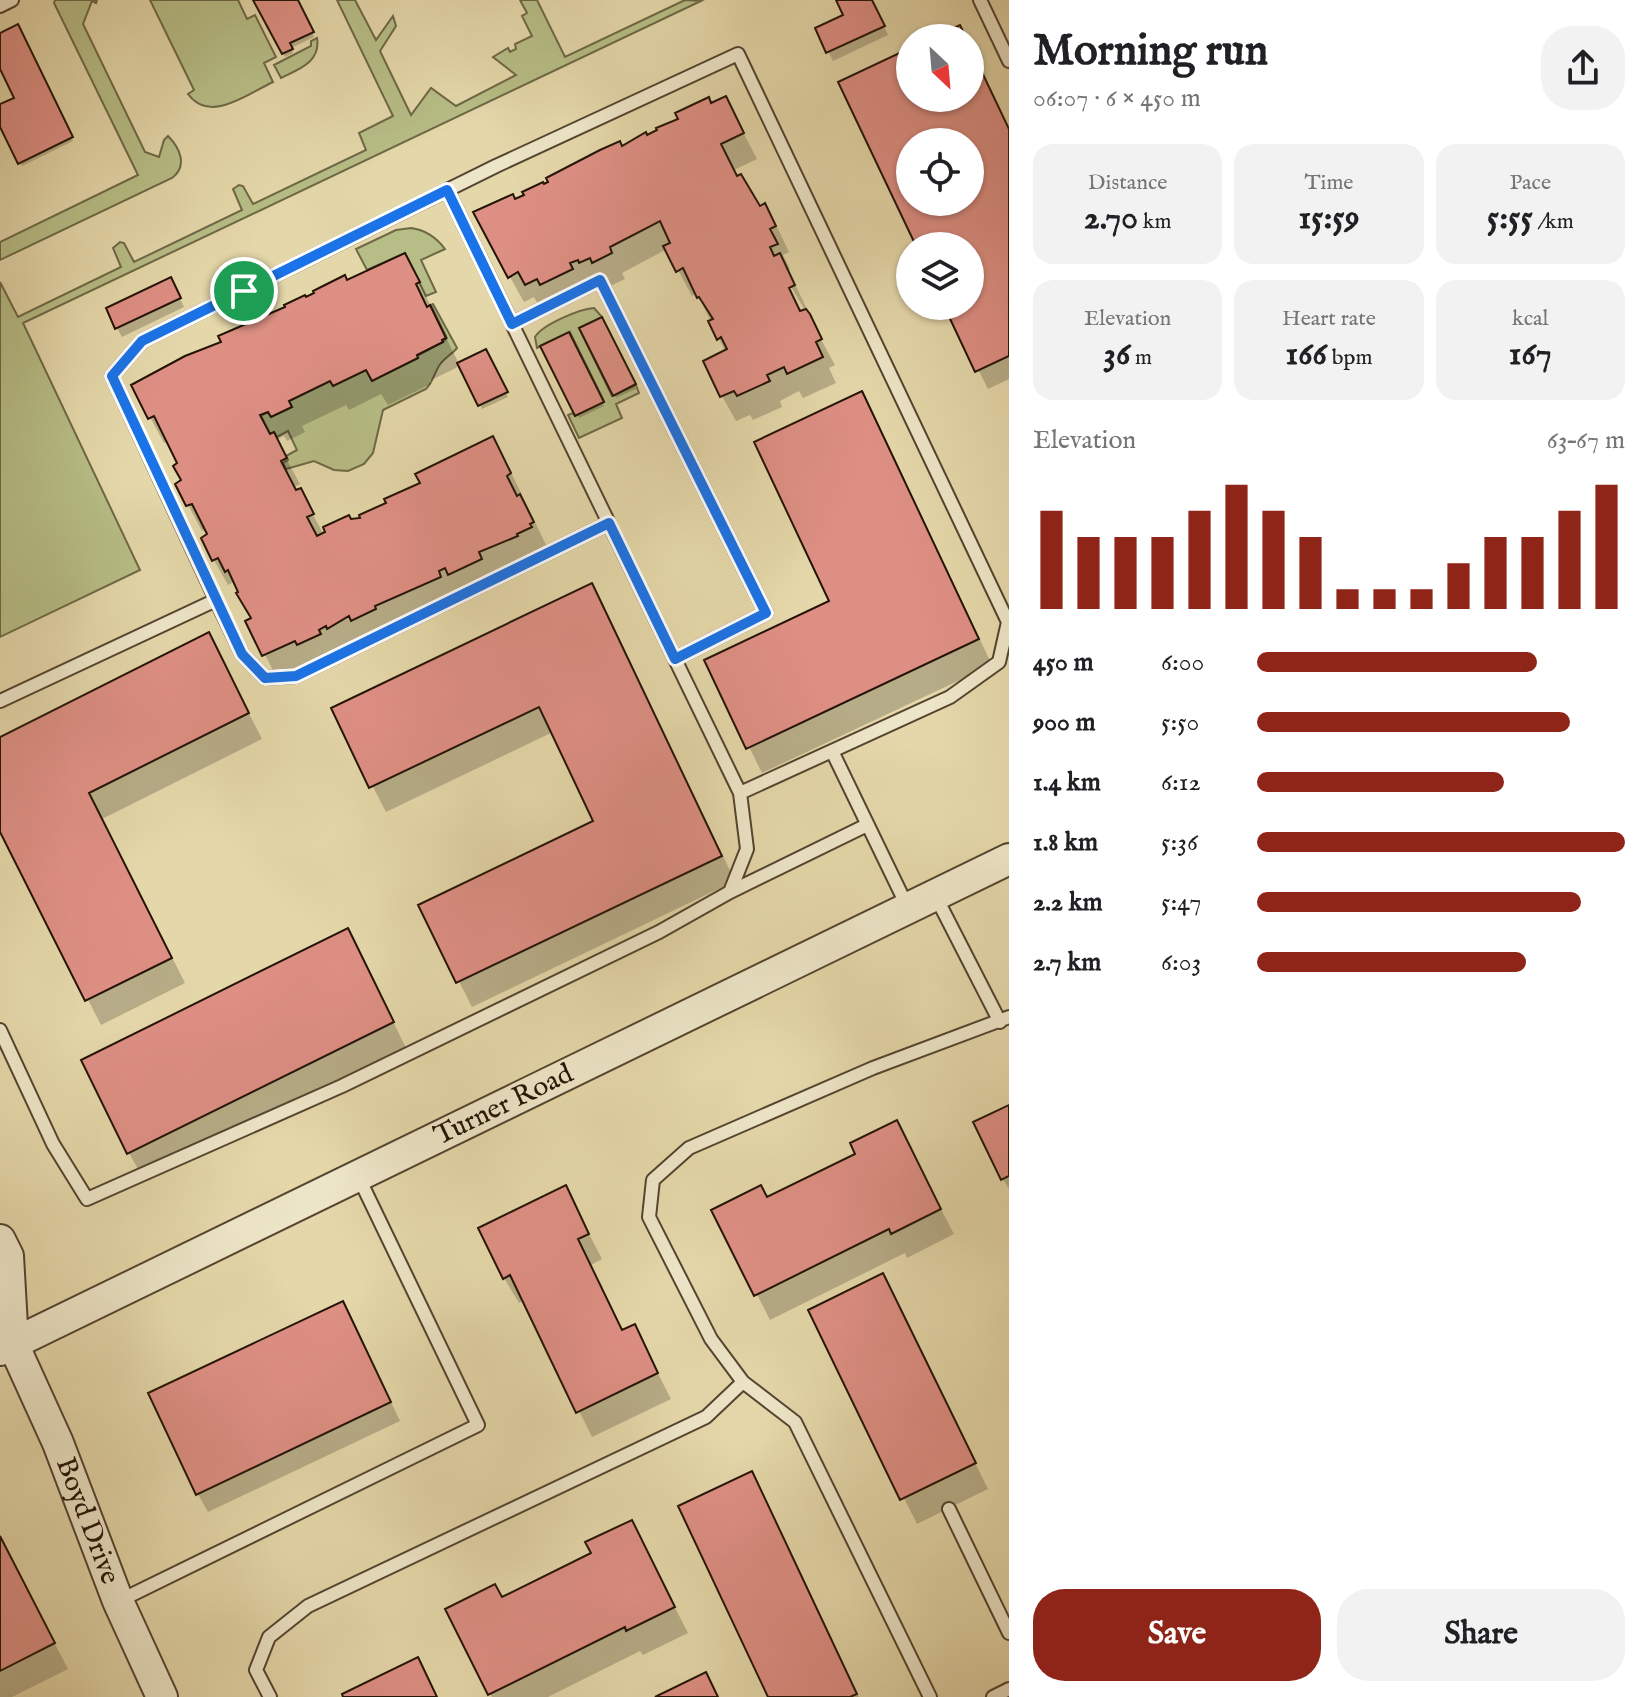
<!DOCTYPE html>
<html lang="en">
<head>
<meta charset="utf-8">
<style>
  body { margin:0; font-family:"IM FELL English",serif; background:#f2f2f2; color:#202124; height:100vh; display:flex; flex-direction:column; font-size:30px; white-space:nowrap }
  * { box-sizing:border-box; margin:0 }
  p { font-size:26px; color:#757577 }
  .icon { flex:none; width:44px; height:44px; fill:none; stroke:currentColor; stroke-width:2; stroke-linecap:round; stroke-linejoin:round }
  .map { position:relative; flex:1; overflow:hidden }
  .details { display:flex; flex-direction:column; background:#fff; width:640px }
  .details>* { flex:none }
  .needle { width:52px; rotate:154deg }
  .tools { position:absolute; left:896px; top:24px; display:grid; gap:16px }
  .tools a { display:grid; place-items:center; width:88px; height:88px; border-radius:50%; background:#fff; box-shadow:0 2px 6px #0004; font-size:40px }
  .pin { position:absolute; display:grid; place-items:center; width:68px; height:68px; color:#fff; margin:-34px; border:4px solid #fff; border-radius:50%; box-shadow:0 2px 8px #0007 }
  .round { display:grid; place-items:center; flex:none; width:84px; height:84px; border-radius:32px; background:#f2f2f2 }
  .summary { display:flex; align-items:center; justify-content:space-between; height:136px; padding:0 24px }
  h1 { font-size:44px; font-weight:700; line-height:60px }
  .figures { display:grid; grid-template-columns:repeat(3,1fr); gap:12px; height:136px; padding:8px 24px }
  .figures div { display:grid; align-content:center; border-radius:20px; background:#f2f2f2; text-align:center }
  .figures b { font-size:34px; font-weight:700 }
  .figures small { font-size:22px; font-weight:400 }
  .figures p { font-size:22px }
  .chart { height:224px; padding:16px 24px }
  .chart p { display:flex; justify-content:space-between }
  .chart svg { width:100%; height:144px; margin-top:8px; stroke:#8f2418; stroke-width:6 }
  .action { display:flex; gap:16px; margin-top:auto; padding:16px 24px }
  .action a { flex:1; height:92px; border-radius:32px; background:#8f2418; color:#fff; font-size:32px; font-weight:700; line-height:92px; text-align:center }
  .action a+a { background:#f2f2f2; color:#202124 }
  ul { padding:0 24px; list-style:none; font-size:26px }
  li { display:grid; grid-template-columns:128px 96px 1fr; align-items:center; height:60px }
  li i { height:20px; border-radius:10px; background:#8f2418 }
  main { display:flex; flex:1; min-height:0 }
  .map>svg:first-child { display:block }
</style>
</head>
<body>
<main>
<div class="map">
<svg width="1009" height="1697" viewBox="0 0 1009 1697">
  <rect width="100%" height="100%" fill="#e4d7a9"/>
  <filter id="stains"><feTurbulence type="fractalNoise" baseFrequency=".0025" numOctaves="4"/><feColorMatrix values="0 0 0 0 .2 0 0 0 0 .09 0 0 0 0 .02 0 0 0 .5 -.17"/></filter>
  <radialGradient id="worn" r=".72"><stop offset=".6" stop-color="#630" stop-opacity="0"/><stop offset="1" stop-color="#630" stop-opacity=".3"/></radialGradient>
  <path fill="#b7bd86" stroke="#6e6846" stroke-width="2" d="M55 0H97L96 3 92 1 83 24 145 152 159 157 164 140 168 136C180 148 188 166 172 178L0 260V242L138 175 54 3Z
    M150 0H238L247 19 255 15 276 57 264 63 273 82C247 94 210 124 188 94L194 90Z
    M337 0H355L376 40 393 16 396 26 380 51 411 115 431 88 456 106 516 75 493 57 508 48 510 52 516 49 515 44 532 36 522 16 527 13 520 0H537L565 57 685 0 701 1 23 323 140 570 0 637V282L18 317 121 267 113 248 120 242 124 243 134 262 242 210 233 189 239 185 243 186 253 204 366 150 359 133 393 116Z
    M317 38C321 62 299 69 281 78L274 65 311 46V41Z
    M411 228C426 230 436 237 445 249L421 260 436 292 426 296 405 253 367 270 356 249 396 230Z
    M433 304 457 348C452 354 446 357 441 363 434 372 434 381 426 389L383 410 373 453 364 464 348 471 334 470 314 461 286 469 283 463 288 460 286 456 297 450 288 431 277 437 274 432 270 434 261 416 268 412 271 417 292 407 289 401 330 381 333 386 366 370 372 381 418 358 417 356 443 342 447 338 431 305Z
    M594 308 602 317 579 328 612 396 636 385 639 393 616 404 622 418 579 438 568 415 573 413 575 416 604 401 570 332 537 348 535 337C542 325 579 309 594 308Z"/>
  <path fill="#0003" fill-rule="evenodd" d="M257 0H297L314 37 291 48 293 53 285 57Z
    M838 0H871L888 35 833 61 817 29 846 16Z
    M17 27 73 141 22 166 0 122V106L17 98 0 65V35Z
    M970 47 1009 129V379L988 389 946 306H970V246H918L841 83 910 51V98H970ZM910 142H970V202H910Z
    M725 98 757 159 734 170 759 208 765 206 779 231 789 252 783 255 790 269 788 270 808 311 806 312 835 365 829 368 836 383 803 398 799 391 780 401 782 407 753 420 750 415 736 421 722 396 725 351 697 293 692 296 667 249 622 273 625 279 608 287 583 289 586 295 557 309 553 303 541 309 534 297 524 302 510 277 515 201ZM786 278 806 312H801L782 280Z
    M418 280 459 364 456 368 429 381 431 384 388 405 381 394 349 410 346 405 302 426 305 432 287 441 284 436 276 440 300 484 294 487 297 492 300 491 324 535 351 521 363 519 507 464 547 547 278 680 248 622 252 620 234 582 228 585 214 560 210 535 207 528 202 531 177 484 183 481 180 464 169 441 164 443 133 386 305 300 347 282Z
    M175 288 184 307 122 337 117 328Z
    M601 320 636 389 616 398 582 329Z
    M568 334 604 406 579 418 543 347Z
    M485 352 508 397 482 409 460 364Z
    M861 393 875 418 992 665 762 773 706 660 831 602Z
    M591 586 605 611 735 881 472 1007 421 906 596 822 553 732 386 812 333 709Z
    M222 660 262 739 102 819 185 983 101 1025 0 827V740Z
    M361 956 406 1048 143 1178 129 1153Z
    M1009 1107V1189L1003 1179Z
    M896 1123 954 1234 907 1258 905 1253 770 1320 714 1210 767 1200 858 1155Z
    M565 1188 602 1259 591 1265 623 1332 634 1327 671 1399 592 1437 524 1300 519 1303 504 1278Z
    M882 1276 988 1489 917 1524 810 1311Z
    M353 1322 400 1421 208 1512 198 1494Z
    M751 1473 765 1498 859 1697H770Z
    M631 1522 688 1633 643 1655 640 1651 548 1697H492L448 1610 502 1599 593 1554Z
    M0 1538 68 1669 12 1697H0Z"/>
  <path fill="#de8f84" stroke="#241306" stroke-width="2" fill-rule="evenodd" d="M253 0H298L314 32 290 43 293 49 282 54Z
    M836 0H872L885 26 826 53 815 28 843 15Z
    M18 24 73 137 18 164 0 127V104L14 98 0 69V33Z
    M960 25 966 38H932Z
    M970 47 1009 129V356L975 372 944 306H970V246H916L838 82 910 48V98H970ZM910 142H970V202H910Z
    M726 96 744 133 721 144 737 176 741 174 760 206 765 203 776 226 770 229 778 244 770 247 774 256 780 253 795 285 789 288 800 311 806 309 810 314 822 339 816 342 823 357 787 374 784 367 767 375 770 381 737 396 734 391 720 397 703 361 727 349 721 337 717 340 708 321 713 319 699 297 697 298 683 268 676 272 663 246 670 243 660 221 610 247 612 253 592 263 590 258 579 263 578 260 570 263 573 269 540 285 537 279 525 285 518 272 508 278 473 212 513 194 515 199 524 195 522 192 543 182 544 184 548 182 546 178 600 150 620 141 622 146 646 132 647 135 657 130 656 128 678 119 675 113 709 97 711 103Z
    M405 253 420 282 416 284 427 307 430 305 446 338 442 340 443 342 417 355 418 358 372 381 366 370 333 386 330 381 289 401 292 407 271 417 268 412 260 415 270 434 274 432 287 458 281 461 296 490 301 488 314 514 307 517 317 536 325 532 323 527 349 515 351 519 360 518 359 515 386 503 384 499 420 483 415 474 493 436 511 473 507 476 517 496 520 494 534 522 530 524 532 527 517 534 518 536 479 552 482 559 448 575 445 568 439 571 441 577 375 606 376 609 351 621 349 616 327 629 326 626 319 630 321 634 297 645 295 641 262 656 245 621 251 618 236 593 238 592 228 570 225 572 218 558 212 561 201 538 207 534 192 504 186 506 175 484 181 480 173 466 177 463 154 416 148 419 131 385 185 356 221 342 218 336 285 307 284 305 305 295 306 297 314 293 313 291 345 275 347 280Z
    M171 277 181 298 115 329 106 308Z
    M602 317 636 384 613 396 579 328Z
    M569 332 604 402 575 416 540 346Z
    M486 349 508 392 478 406 457 363Z
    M862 391 979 639 746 749 704 660 829 601 754 442Z
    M592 583 722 856 456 983 418 905 593 821 539 707 369 788 331 708Z
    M209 632 249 713 89 793 172 958 85 1001 0 832V737Z
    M348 928 394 1022 127 1154 81 1060Z
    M1009 1105V1176L1001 1180 973 1122Z
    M897 1120 941 1209 891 1234 889 1229 754 1296 711 1210 761 1185 767 1197 855 1154 850 1143Z
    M566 1185 589 1234 578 1239 622 1330 635 1324 658 1373 576 1413 510 1275 503 1279 478 1228Z
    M883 1273 976 1463 900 1500 808 1310Z
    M343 1301 391 1402 196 1495 148 1393Z
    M752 1471 857 1694 850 1697H768L678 1506Z
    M632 1520 675 1607 626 1631 625 1627 488 1695 445 1609 495 1584 502 1597 591 1553 585 1542Z
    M0 1536 55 1643 0 1671Z
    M418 1657 437 1697H343L342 1694Z
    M706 1672 718 1697H655Z"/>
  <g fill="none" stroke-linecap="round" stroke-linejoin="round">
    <g stroke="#54442f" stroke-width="16">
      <path id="service" d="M980 0 1009 61
        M0 6 12 0
        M447 190 740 793
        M512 324 600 280 766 613 675 659
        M216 600 242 654 265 678 296 676 609 523
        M0 701 216 600 112 376 142 341 496 166 738 54 1008 622 999 662 950 697 740 793 747 849 730 892 659 932 342 1086 87 1199 53 1144 0 1030
        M832 751 908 908
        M730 892 867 825
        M935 895 1000 1022
        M949 1509 1009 1633
        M119 1601 478 1425 358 1176
        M270 1697 256 1670 269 1637 308 1606 706 1417 743 1382
        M930 1697 795 1422 743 1382 711 1339 649 1217 653 1180 689 1148 873 1068 1009 1017
        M993 1697 1009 1689"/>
    </g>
    <g stroke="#54442f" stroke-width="34">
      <g id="tertiary">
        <path id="s1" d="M0 1240 8 1256 13 1344 58 1443 118 1601 162 1697"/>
        <path id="s2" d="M0 1350 1009 859"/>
      </g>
    </g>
    <use href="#service" stroke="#ede5c7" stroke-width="12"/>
    <use href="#tertiary" stroke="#ede5c7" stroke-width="30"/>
  </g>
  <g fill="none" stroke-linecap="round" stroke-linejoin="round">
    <g stroke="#fff" stroke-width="16">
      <path id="route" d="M447 190 512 324 600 280 766 613 675 659 609 523 296 676 265 678 242 654 112 376 142 341Z"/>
    </g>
    <use href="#route" stroke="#1a73e8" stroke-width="10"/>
  </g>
  <g text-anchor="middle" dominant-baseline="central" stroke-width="6" stroke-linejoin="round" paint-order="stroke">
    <g font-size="28" fill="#241306" stroke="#ede5c7">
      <text stroke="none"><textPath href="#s2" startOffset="560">Turner Road</textPath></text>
      <text stroke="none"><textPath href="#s1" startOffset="298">Boyd Drive</textPath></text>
    </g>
  </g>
  <rect width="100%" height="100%" filter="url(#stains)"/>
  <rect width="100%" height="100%" fill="url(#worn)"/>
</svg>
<div class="tools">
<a><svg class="needle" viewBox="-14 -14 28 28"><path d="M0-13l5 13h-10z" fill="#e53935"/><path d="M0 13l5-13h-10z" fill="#757577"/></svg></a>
<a><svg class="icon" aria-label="locate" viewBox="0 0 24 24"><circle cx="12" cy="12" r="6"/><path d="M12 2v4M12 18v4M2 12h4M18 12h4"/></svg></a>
<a><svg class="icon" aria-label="layers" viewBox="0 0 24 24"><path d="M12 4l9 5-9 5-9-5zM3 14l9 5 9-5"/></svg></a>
</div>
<div class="pin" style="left:244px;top:291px;background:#1e9e55"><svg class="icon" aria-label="arrive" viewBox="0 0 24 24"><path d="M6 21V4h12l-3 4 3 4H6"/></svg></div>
</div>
<section class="details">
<div class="summary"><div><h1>Morning run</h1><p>06:07 · 6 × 450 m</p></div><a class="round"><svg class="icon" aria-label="share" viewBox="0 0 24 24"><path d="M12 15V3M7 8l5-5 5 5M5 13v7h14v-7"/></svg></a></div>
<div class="figures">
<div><p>Distance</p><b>2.70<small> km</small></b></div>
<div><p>Time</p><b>15:59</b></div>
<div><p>Pace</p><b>5:55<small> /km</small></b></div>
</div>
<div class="figures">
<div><p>Elevation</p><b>36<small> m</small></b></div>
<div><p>Heart rate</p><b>166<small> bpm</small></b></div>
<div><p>kcal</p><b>167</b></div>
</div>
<div class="chart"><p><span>Elevation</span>63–67 m</p>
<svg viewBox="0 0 160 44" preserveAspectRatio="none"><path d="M5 44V14M15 44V22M25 44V22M35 44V22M45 44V14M55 44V6M65 44V14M75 44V22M85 44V38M95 44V38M105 44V38M115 44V30M125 44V22M135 44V22M145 44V14M155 44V6"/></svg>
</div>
<ul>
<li><b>450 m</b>6:00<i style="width:76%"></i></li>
<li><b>900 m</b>5:50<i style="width:85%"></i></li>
<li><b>1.4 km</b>6:12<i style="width:67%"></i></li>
<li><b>1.8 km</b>5:36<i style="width:100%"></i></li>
<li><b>2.2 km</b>5:47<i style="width:88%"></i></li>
<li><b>2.7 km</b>6:03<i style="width:73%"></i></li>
</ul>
<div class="action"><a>Save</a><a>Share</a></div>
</section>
</main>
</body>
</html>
